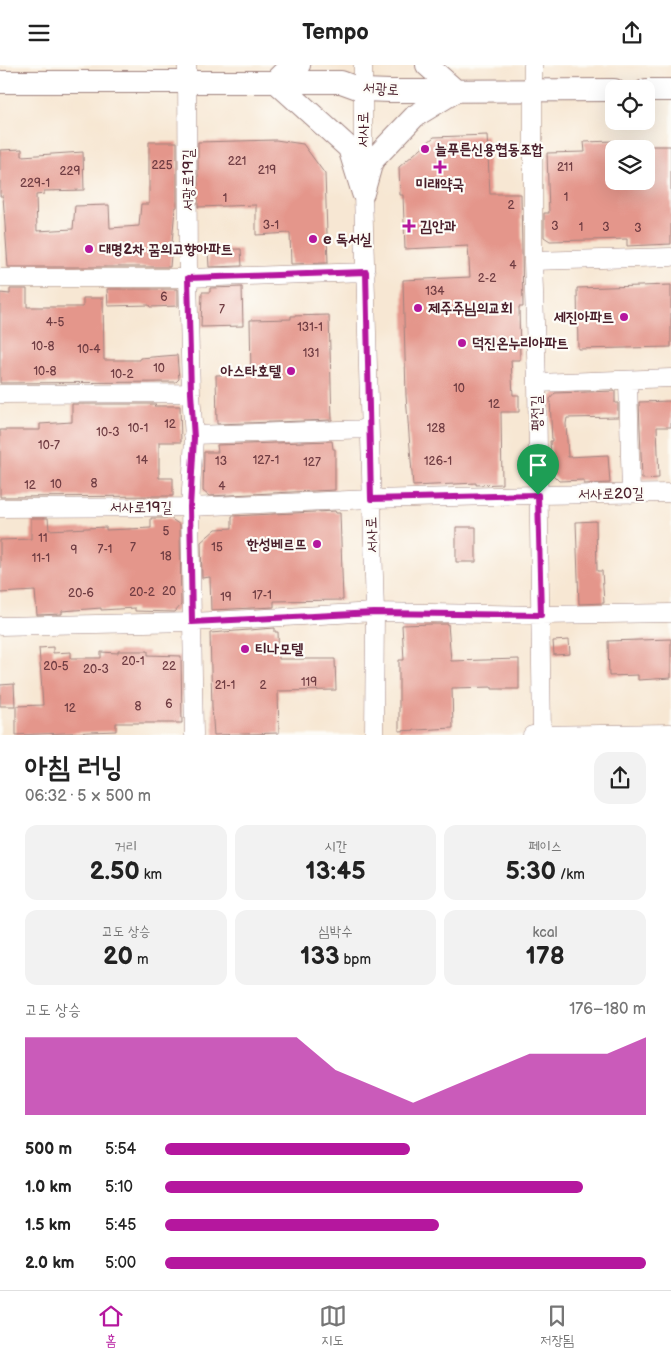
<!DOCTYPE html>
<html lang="ko">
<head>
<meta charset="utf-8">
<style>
  body { margin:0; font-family:"Balsamiq Sans","Poor Story",sans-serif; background:#f2f2f2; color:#222; height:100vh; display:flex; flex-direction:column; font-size:19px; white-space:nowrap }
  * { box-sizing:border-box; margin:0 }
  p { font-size:16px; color:#767676 }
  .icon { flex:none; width:28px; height:28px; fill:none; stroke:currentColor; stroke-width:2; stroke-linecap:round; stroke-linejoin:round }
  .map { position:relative; height:670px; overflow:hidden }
  .side { display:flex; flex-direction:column; background:#fff; flex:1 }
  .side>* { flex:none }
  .fabs { position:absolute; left:605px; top:15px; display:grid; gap:10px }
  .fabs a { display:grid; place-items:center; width:50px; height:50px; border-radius:10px; background:#fff; box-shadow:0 5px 20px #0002; font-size:25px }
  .pin { position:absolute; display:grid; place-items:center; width:42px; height:42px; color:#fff; margin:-51px -21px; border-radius:50% 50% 50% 0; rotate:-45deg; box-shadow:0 0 5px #0007 }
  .pin .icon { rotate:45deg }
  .round { display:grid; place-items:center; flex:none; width:52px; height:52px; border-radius:15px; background:#f2f2f2 }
  .head { display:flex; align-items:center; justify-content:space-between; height:85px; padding:0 25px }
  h1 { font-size:28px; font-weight:800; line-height:38px }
  .stats { display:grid; grid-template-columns:repeat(3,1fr); gap:8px; height:85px; padding:5px 25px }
  .stats div { display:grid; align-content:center; border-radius:12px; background:#f2f2f2; text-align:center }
  .stats b { font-size:25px; font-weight:800 }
  .stats small { font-size:14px; font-weight:400 }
  .stats p { font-size:14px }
  .chart { height:140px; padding:10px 25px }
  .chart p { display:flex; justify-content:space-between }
  .chart svg { width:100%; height:90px; margin-top:5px; fill:#b5179e; opacity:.7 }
  ul { padding:0 25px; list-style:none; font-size:16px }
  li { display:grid; grid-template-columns:80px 60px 1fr; align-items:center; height:38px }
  li i { height:12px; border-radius:6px; background:#b5179e }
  header { display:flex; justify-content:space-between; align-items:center; height:65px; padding:0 25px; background:#fff; font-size:22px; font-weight:800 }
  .menu { display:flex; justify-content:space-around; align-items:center; height:70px; border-top:1px solid #e0e0e0; background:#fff; font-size:14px; color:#767676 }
  .menu a { display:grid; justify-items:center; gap:2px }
  .menu .active { color:#b5179e }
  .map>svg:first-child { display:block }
</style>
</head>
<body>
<header><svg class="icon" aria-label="menu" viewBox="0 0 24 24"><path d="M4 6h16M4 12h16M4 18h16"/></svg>Tempo<svg class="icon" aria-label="share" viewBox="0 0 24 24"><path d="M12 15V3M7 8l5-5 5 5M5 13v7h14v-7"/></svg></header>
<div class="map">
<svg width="671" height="670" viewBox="0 0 671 670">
  <rect width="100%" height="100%" fill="#fdfcf7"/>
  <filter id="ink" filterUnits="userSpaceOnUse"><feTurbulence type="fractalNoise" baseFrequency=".02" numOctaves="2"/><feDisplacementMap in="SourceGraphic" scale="10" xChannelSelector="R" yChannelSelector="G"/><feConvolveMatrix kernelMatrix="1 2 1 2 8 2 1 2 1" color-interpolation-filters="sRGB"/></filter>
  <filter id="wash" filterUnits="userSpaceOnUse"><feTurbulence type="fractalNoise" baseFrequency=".0096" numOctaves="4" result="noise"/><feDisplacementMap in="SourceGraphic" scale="20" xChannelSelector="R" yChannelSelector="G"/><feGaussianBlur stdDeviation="1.12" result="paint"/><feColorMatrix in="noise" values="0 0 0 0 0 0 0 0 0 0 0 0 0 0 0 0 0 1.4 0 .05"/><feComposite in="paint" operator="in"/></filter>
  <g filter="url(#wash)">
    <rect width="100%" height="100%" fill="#f7e7d3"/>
    <g id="blocks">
      <path fill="#e4968b" d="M487 70 490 129H521L523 242H519L520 295H511L513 330H519V347H501L502 419 476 420V418L413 421 406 331 403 215 470 212 468 181 405 184 403 130H400L399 102 434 72Z
        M276 75 303 79 325 109 328 198 291 199 290 168 256 170V140L198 142V77Z
        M614 76V116H646V81H671V179L627 181V174L550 176 544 172V148H549L547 88 585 87 584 77Z
        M149 77H177V142L175 143 170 202H8L3 131H0V85L22 84V91L83 87 84 125 44 126V129L36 130 37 166 73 164 75 141 109 140 110 163 139 161 141 139H149Z
        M241 184 242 201 209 202 208 185Z
        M671 220V282L578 284 577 223Z
        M242 222 243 261 201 262 202 227H210V223Z
        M10 224H27V242H83V233H103L104 295H140V293L177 290 179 314 176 317 0 318V228L10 229Z
        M107 224H178V241L150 242 149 240 108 241Z
        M329 250 332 355 217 359 216 310 251 309 250 255 291 254V251Z
        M615 326V338H618V352L567 353 566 359 568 392 608 390 610 418 584 419V415L559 416 552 409 550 376H552L550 334 555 328Z
        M671 336V362H657L659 413 642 414 639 337Z
        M72 339H156L154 341H180L181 377H159V413H173V431L0 432V365H40V359L72 357Z
        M332 376 333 384H335V425L209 431 203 426 204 387H218L217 380Z
        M335 446 336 448H340L343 535 274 536V542L211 545 210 512 202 513 201 477 216 464 232 463V451Z
        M31 453H48L49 465 106 462V465L151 463V453H170L180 460 181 540 175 547 135 546V543L101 545V543L62 546V549L37 550 35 526 0 528V475L31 474Z
        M596 456 597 506H602L604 538 579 539 576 457Z
        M456 462H476V497H456Z
        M431 559H448L451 596 519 594V624H492V622L452 623 453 663 399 666V595H404L402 560Z
        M275 563V567H278L279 594H335L336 625 278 626 279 668 214 670 212 642 210 568Z
        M671 574V613L638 615V610L609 611 608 576Z
        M569 575 570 589 554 590 553 576Z
        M53 582V588L71 587V593H101V587L118 588V586H148V590L181 591 182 658H116V666L16 670V641L43 640 39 583Z
        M14 619 15 641H0V620Z"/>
    </g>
  </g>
  <g filter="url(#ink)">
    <use href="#blocks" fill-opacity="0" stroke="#a0837f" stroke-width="1"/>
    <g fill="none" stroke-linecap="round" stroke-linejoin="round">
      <g stroke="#a0837f" stroke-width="19">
        <path id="minor" d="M187 0 188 213 191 328 194 373 190 442 194 670
          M363 0V128L375 547 374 670
          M533 0V196L537 318 542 670
          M533 196 671 192
          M0 213H188L366 207
          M628 315 631 429
          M537 318 671 313
          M0 329 191 328
          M193 370 369 364
          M0 443 190 442 371 434 538 430 671 428
          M0 561 192 557 375 547 541 550 671 548
          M532 670 671 668"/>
      </g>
      <g stroke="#a0837f" stroke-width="24">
        <path id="major" d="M299 0 284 7 275 16 349 83 363 128
          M0 17H341L363 25 390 26 614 25
          M646 25H671
          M363 128 372 96 415 51 456 26 427 0"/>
      </g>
      <use href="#minor" stroke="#fff" stroke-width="18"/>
      <use href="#major" stroke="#fff" stroke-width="22"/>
    </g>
  </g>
  <g fill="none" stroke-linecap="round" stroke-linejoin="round" filter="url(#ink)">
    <g stroke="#fff" stroke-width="10">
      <path id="route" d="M366 207 371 434 538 430 541 550 374 548 192 557 190 442 194 373 191 328 188 213Z"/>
    </g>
    <use href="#route" stroke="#b5179e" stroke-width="6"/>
  </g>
  <g fill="#b5179e" stroke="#fdfcf7" stroke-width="2">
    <circle cx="425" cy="84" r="5"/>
    <path d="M437.5 94.5h5v5h5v5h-5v5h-5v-5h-5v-5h5z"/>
    <path d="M406.5 153.5h5v5h5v5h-5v5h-5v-5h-5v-5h5z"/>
    <circle cx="313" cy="174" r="5"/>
    <circle cx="89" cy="184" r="5"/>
    <circle cx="418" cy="243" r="5"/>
    <circle cx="624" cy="252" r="5"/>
    <circle cx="462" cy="278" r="5"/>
    <circle cx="291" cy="306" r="5"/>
    <circle cx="317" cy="479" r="5"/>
    <circle cx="245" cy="584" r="5"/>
  </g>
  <g text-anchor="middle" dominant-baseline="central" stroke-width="4.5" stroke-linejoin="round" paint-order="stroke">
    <g font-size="12" fill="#703d43">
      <text x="237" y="96">221</text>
      <text x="162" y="100">225</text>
      <text x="565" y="102">211</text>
      <text x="267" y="105">219</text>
      <text x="70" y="106">229</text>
      <text x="35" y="118">229-1</text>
      <text x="566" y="132">1</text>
      <text x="225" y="133">1</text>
      <text x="511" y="140">2</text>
      <text x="271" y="160">3-1</text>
      <text x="555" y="161">3</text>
      <text x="581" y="162">1</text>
      <text x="606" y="162">3</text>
      <text x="638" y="163">3</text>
      <text x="513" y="200">4</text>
      <text x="487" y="213">2-2</text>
      <text x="435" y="226">134</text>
      <text x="164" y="232">6</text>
      <text x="222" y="244">7</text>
      <text x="55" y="257">4-5</text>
      <text x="310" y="262">131-1</text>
      <text x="43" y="281">10-8</text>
      <text x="89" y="284">10-4</text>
      <text x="311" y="288">131</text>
      <text x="159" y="303">10</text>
      <text x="45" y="306">10-8</text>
      <text x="122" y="309">10-2</text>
      <text x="459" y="323">10</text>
      <text x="494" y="339">12</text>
      <text x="170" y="359">12</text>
      <text x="138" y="363">10-1</text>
      <text x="436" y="363">128</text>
      <text x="108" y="367">10-3</text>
      <text x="49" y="380">10-7</text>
      <text x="142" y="395">14</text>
      <text x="266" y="395">127-1</text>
      <text x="221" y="396">13</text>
      <text x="438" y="396">126-1</text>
      <text x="312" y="397">127</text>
      <text x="94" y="418">8</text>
      <text x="56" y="419">10</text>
      <text x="30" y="420">12</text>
      <text x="222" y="421">4</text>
      <text x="166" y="466">5</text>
      <text x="43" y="473">11</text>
      <text x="133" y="482">7</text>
      <text x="217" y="482">15</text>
      <text x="105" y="484">7-1</text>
      <text x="74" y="485">9</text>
      <text x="166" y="491">18</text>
      <text x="41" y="493">11-1</text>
      <text x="169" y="526">20</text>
      <text x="142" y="527">20-2</text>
      <text x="81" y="528">20-6</text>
      <text x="262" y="530">17-1</text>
      <text x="226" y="532">19</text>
      <text x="133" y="596">20-1</text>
      <text x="56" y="601">20-5</text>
      <text x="169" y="601">22</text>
      <text x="96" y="604">20-3</text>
      <text x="309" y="617">119</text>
      <text x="225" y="620">21-1</text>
      <text x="263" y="620">2</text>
      <text x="169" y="639">6</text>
      <text x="138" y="641">8</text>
      <text x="70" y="643">12</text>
    </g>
    <g font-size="15" fill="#4a1f2b" stroke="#fdfcf7">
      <text transform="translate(381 24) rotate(4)">서광로</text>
      <text transform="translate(363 65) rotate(-90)">서사로</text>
      <text transform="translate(188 115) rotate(-90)">서광로19길</text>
      <text transform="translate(537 348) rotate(-91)">평전길</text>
      <text transform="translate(611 429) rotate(-1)">서사로20길</text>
      <text x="141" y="442">서사로19길</text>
      <text transform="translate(372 470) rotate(-92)">서사로</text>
    </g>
    <g font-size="15" font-weight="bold" fill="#4a1f2b" stroke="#fdfcf7" text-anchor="start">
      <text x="435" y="84">늘푸른신용협동조합</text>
      <text x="440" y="119" text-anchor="middle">미래약국</text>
      <text x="420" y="161">김안과</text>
      <text x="323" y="174">e 독서실</text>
      <text x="99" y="184">대명2차 꿈의고향아파트</text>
      <text x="428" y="243">제주주님의교회</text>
      <text x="614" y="252" text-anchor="end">세진아파트</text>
      <text x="472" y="278">덕진온누리아파트</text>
      <text x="281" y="306" text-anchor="end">아스타호텔</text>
      <text x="307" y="479" text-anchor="end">한성베르뜨</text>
      <text x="255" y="584">티나모텔</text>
    </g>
  </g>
</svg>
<div class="fabs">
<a><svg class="icon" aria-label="locate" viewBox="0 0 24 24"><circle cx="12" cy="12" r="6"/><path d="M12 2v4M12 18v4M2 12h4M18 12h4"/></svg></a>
<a><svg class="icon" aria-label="layers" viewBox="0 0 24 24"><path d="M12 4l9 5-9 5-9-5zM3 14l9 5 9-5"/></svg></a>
</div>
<div class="pin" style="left:538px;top:430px;background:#1e9e55"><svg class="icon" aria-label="arrive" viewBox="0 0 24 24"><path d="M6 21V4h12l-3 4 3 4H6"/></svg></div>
</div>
<section class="side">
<div class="head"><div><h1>아침 러닝</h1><p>06:32 · 5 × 500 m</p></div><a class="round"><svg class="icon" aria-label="share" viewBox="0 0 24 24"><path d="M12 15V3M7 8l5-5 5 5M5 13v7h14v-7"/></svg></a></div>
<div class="stats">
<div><p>거리</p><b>2.50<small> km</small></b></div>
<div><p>시간</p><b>13:45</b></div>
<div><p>페이스</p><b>5:30<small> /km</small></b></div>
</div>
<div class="stats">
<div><p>고도 상승</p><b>20<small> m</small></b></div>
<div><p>심박수</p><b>133<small> bpm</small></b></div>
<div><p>kcal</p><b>178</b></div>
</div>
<div class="chart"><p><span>고도 상승</span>176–180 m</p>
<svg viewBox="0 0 160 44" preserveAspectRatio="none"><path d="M0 44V6L10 6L20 6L30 6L40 6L50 6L60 6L70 6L80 22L90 30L100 38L110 30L120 22L130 14L140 14L150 14L160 6V44z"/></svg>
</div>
<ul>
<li><b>500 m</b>5:54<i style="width:51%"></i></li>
<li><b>1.0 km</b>5:10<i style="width:87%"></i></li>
<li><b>1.5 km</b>5:45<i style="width:57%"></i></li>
<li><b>2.0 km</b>5:00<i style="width:100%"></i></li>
</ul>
</section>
<nav class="menu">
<a class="active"><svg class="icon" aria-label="home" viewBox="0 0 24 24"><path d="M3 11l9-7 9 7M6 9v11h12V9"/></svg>홈</a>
<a><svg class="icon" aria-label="map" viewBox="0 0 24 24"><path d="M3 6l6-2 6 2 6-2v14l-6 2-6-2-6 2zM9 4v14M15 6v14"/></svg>지도</a>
<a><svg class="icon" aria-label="saved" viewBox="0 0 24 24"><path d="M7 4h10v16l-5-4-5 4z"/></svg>저장됨</a>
</nav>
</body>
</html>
